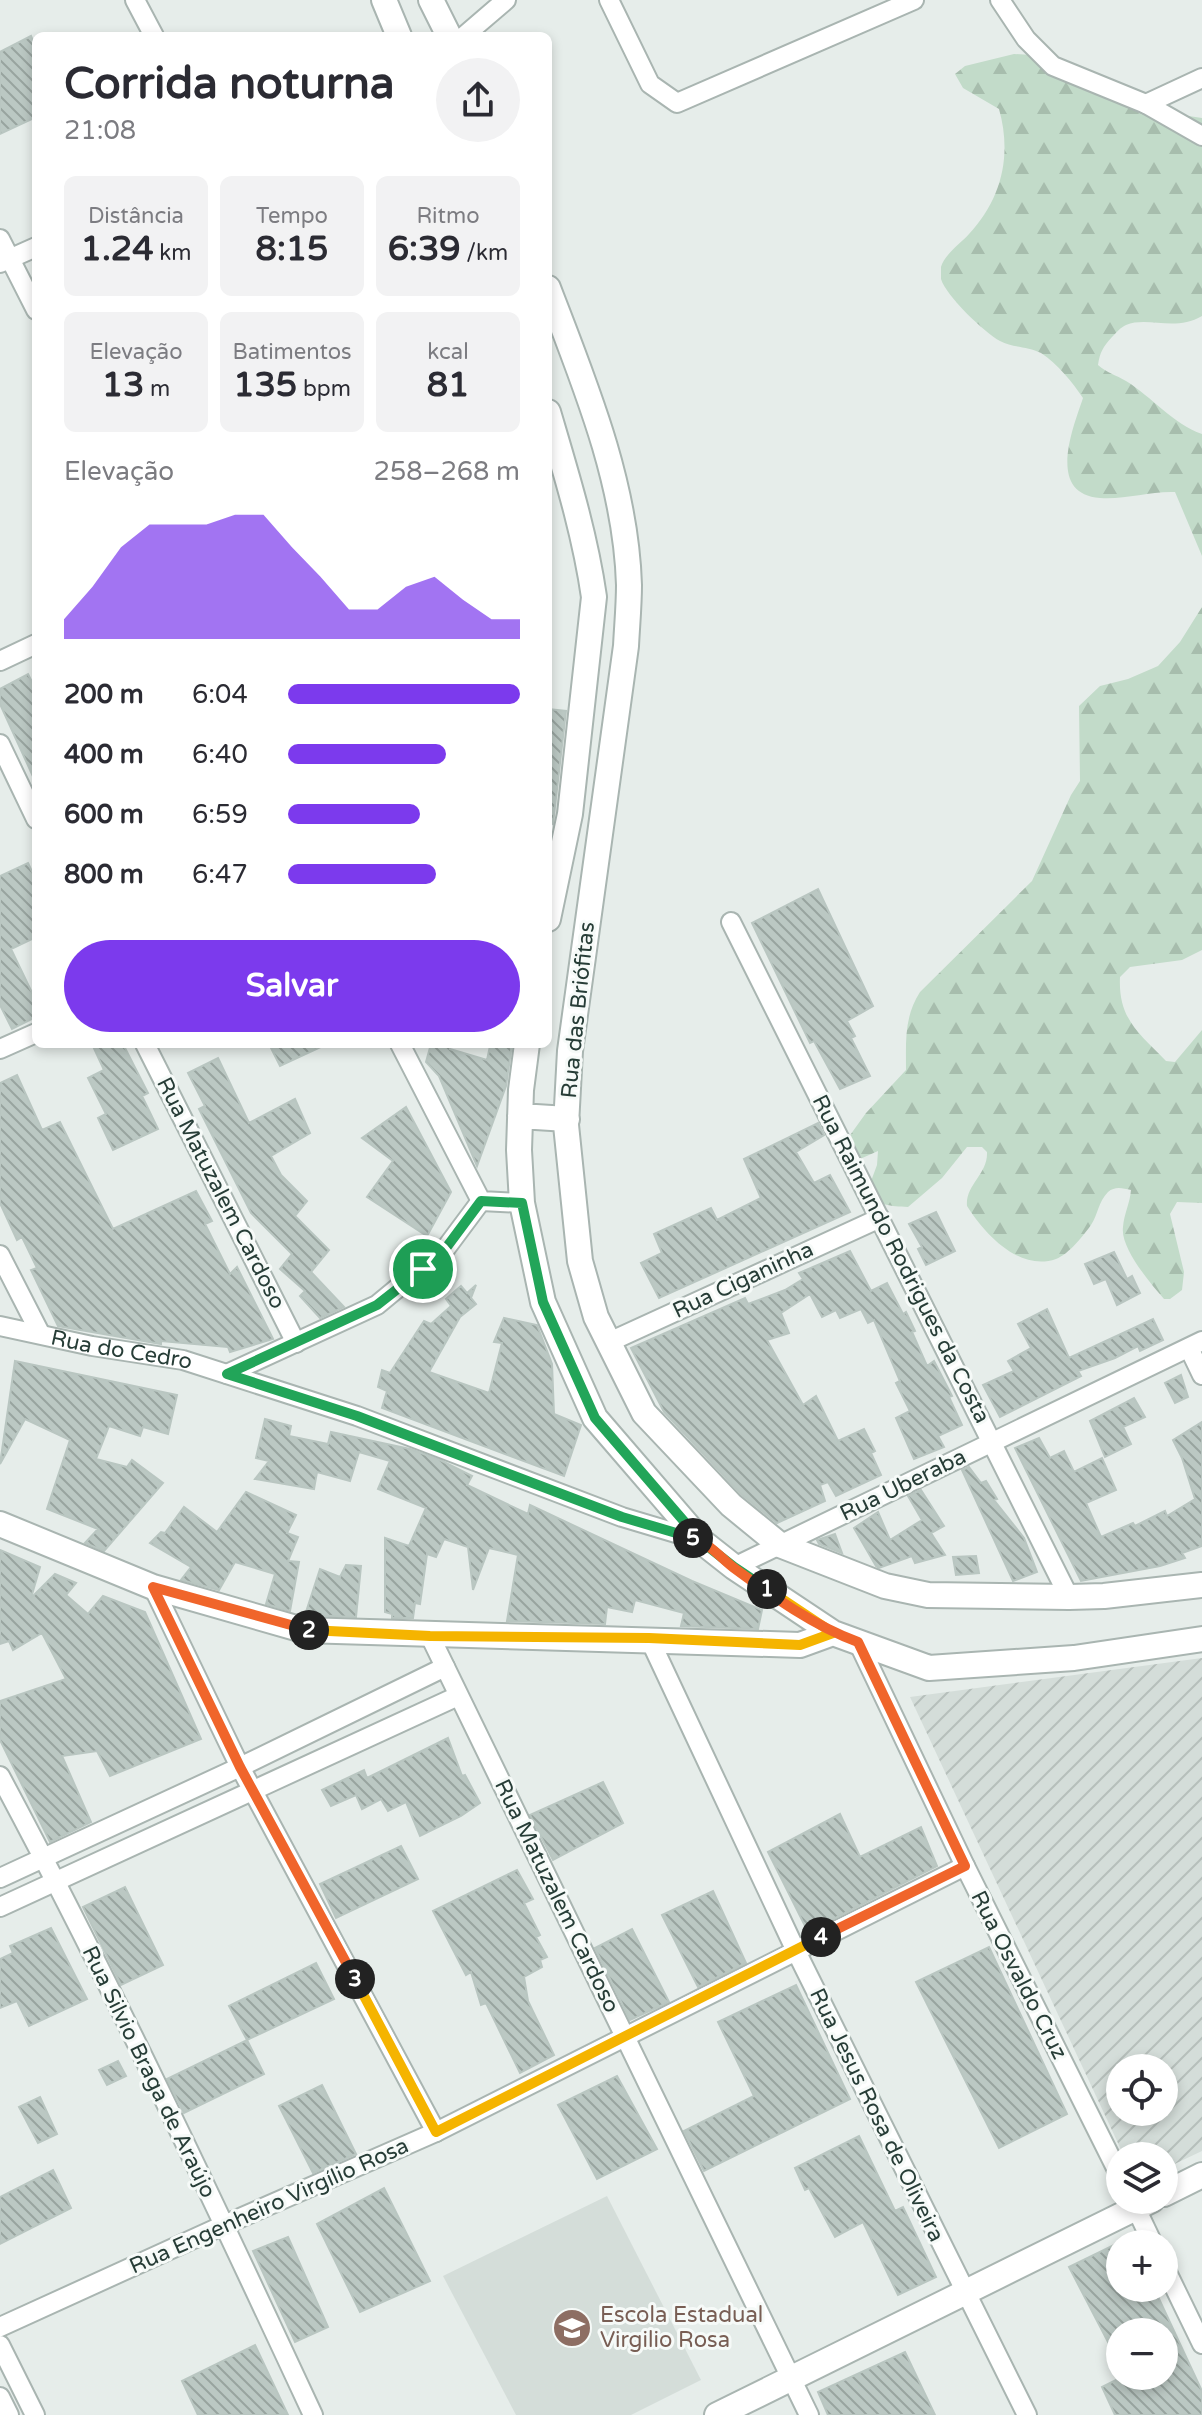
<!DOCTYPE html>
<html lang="pt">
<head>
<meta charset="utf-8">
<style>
  body { margin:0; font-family:"Varela Round",sans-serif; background:#f2f2f3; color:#2b2b33; height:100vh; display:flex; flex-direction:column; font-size:30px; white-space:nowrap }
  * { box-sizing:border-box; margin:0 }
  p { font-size:26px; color:#7c7c81 }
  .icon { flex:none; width:44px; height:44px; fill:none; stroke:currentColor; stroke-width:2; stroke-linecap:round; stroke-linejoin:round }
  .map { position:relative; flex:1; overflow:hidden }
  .panel { position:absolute; left:32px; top:32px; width:520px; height:1016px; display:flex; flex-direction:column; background:#fff; border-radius:12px; box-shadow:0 4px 12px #0003 }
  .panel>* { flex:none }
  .buttons { position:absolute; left:1106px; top:2054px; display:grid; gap:16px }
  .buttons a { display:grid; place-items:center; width:72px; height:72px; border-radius:50%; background:#fff; box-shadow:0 4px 12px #0003; font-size:40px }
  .pin { position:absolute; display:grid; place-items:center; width:68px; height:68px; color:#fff; margin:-34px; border:4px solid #fff; border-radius:50%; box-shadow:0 2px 8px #0007 }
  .km { position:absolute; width:40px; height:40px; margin:-20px; border-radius:50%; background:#222; color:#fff; font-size:22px; line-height:40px; text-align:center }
  .round { display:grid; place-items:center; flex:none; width:84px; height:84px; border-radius:42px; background:#f2f2f3 }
  .headline { display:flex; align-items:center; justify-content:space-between; height:136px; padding:0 32px }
  h1 { font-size:44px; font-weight:700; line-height:60px }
  .stats { display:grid; grid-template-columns:repeat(3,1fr); gap:12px; height:136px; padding:8px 32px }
  .stats div { display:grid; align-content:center; border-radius:12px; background:#f2f2f3; text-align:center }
  .stats b { font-size:34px; font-weight:700 }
  .stats small { font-size:22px; font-weight:400 }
  .stats p { font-size:22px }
  .chart { height:224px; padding:16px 32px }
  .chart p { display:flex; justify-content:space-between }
  .chart svg { width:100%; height:144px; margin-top:8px; fill:#7c3aed; opacity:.7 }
  .primary-button { display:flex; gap:16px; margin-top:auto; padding:16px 32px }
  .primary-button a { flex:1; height:92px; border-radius:48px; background:#7c3aed; color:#fff; font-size:32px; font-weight:700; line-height:92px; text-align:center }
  ul { padding:0 32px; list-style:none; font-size:26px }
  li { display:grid; grid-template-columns:128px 96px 1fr; align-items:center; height:60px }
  li i { height:20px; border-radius:10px; background:#7c3aed }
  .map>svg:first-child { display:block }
</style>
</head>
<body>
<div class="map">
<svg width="1202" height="2415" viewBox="0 0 1202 2415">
  <defs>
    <pattern id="industrial-furrows" width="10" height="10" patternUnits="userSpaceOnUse" patternTransform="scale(2)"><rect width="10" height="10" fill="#d4ddd9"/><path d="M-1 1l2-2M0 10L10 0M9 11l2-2" fill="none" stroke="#b6bfbb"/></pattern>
    <pattern id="forest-firs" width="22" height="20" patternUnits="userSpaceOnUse" patternTransform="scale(2)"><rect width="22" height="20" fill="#c2dbc9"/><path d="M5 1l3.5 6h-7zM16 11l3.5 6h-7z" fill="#a7bdad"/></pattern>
    <pattern id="building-back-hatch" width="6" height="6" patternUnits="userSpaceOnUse" patternTransform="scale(2)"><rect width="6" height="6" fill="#bbc8c3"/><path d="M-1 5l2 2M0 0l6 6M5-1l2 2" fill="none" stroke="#98a49f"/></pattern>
  </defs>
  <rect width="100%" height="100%" fill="#e6edea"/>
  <path fill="#d4ddd9" d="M607 2196 701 2380 631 2415H516L443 2276Z"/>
  <path fill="url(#industrial-furrows)" fill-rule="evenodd" d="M1202 1658V2151L1164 2169V2156H1124L910 1697ZM1120 2068H1164V2112H1120Z"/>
  <path fill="url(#forest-firs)" d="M1014 54 1032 55 1182 115 1202 118V316C1175 332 1148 316 1126 325 1121 327 1116 333 1112 337 1103 347 1100 352 1098 365 1107 373 1116 375 1126 381 1152 397 1173 424 1202 434V556L1175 492C1150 491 1124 500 1100 498 1046 494 1073 428 1083 398 1073 383 1057 363 1041 353 1028 346 1013 348 1000 341 985 333 946 296 941 279 941 278 941 267 941 267 944 255 961 243 969 234 1002 199 1012 155 999 109L963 88 955 74 965 66Z
    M1202 607V950L1182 960 1130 967 1120 977C1118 1019 1139 1033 1166 1061L1175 1062 1202 1030V1203L1177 1202 1170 1214 1184 1272 1182 1290 1170 1299H1164C1151 1284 1120 1248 1123 1227 1124 1214 1130 1203 1131 1190 1122 1188 1115 1186 1108 1192 1098 1202 1098 1215 1091 1225 1083 1236 1069 1254 1056 1259 1019 1272 984 1233 967 1206 965 1185 988 1174 987 1152L982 1147H967L942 1178 908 1207C890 1206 879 1206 867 1192L877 1165 878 1151 851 1163 848 1138 866 1113 906 1070C906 1041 904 1017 920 992L1032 881 1071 795 1080 781 1079 706 1100 686 1128 679 1158 666 1180 642Z"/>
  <path fill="url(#building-back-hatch)" stroke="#b9c6c1" stroke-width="2" d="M31 36 36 48V117L0 134V52Z
    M28 674 36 690V783L0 704V689Z
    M548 709 566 711 553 824 548 821Z
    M28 863 36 880V937L11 949 36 1001V1017L12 1029 0 1005V876Z
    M818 889 873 1006 847 1021 855 1036 851 1038 870 1076 840 1089 814 1041 810 1043 752 923Z
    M92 1044H123L148 1093 142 1096 158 1129 113 1150 98 1118 106 1114 88 1078 104 1070Z
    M269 1044H327L280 1066Z
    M431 1044H452L450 1049 487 1060 490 1046 512 1044 506 1086 477 1166 439 1076 426 1062Z
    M218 1058 249 1123 295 1099 310 1133 271 1156 281 1175 307 1201 295 1216 329 1250 311 1272 344 1307 320 1318 300 1296 305 1291 280 1269 292 1254 251 1213 199 1109 205 1106 188 1073Z
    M17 1075 42 1130 60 1122 113 1229 196 1191 212 1221 205 1224 230 1274 237 1267 273 1339 230 1352 228 1347 161 1341V1344L58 1326 31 1270 37 1268 22 1237 17 1240 0 1203V1083Z
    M406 1107 451 1192 427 1236 367 1197 393 1161 362 1138Z
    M818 1123 824 1135 796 1152 814 1183 830 1175 850 1212 659 1298 641 1263 662 1253 654 1234 711 1208 717 1220 761 1198 744 1159Z
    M936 1212 955 1251 926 1265 918 1249 922 1247 909 1224Z
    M850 1251 871 1291 887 1283 903 1314 906 1312 915 1331 912 1332 927 1366 934 1361 952 1396 949 1397 962 1425 938 1436 944 1447 914 1459 896 1418 910 1411 896 1383 900 1381 874 1320 868 1323 861 1309 840 1318 836 1310 822 1317 810 1294 781 1313 789 1333 767 1340 803 1405 816 1396 838 1441 864 1429 875 1451 871 1453 881 1475 836 1496 828 1482 820 1485 825 1501 777 1523 741 1494 664 1412 631 1348 745 1298 748 1304 785 1290 803 1279 799 1273Z
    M1114 1252 1127 1279 1132 1276 1140 1293 1117 1305 1106 1279 1094 1284 1085 1264Z
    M476 1285 471 1298 476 1304 460 1317 429 1372 489 1393 502 1343 494 1342 504 1318 537 1325 552 1364 554 1414 581 1425 564 1476 382 1408 387 1391 378 1387 382 1370 390 1373 424 1321 431 1324 451 1306 446 1299 461 1286 467 1293Z
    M1047 1309 1069 1358 1153 1319 1163 1340 1140 1351 1138 1346 1115 1358 1078 1371 1081 1376 1000 1417 983 1385 1014 1371 1008 1361 1031 1348 1018 1324Z
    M15 1361 177 1395 168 1434 143 1427 140 1436 109 1426 96 1459 127 1467 132 1460 163 1483 104 1551 85 1543 98 1529 47 1509 70 1440 25 1419 0 1464Z
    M1181 1375 1188 1397 1175 1403 1165 1383Z
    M1134 1398 1145 1417 1123 1427 1131 1444 1105 1457 1090 1421Z
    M265 1419 291 1426 289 1436 328 1444 331 1432 410 1449 440 1460 472 1476 467 1485 528 1514 530 1505 692 1581 762 1610 758 1629 681 1626 684 1613 635 1600 632 1612 607 1607 605 1624 507 1621 518 1555 489 1548 473 1590 468 1547 444 1539 436 1557 427 1554 420 1604 415 1603 413 1618H392V1614L385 1612V1538L409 1546 426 1508 378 1489 390 1461 359 1452 350 1481 317 1472 314 1489 255 1479 269 1461 256 1458Z
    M1202 1422V1546L1182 1553 1185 1558 1160 1566 1081 1581 1015 1448 1039 1438 1050 1458 1064 1451 1074 1472 1102 1458 1116 1490 1086 1503 1101 1537 1133 1523 1135 1526 1165 1511 1167 1516 1195 1499 1182 1458 1173 1440Z
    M969 1467 981 1483 986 1481 997 1499 994 1500 1024 1538 1037 1572 1013 1581 962 1470Z
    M921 1490 944 1526 931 1533 945 1555 915 1563 912 1556 879 1568 876 1566 854 1528 878 1512 890 1540 922 1520 908 1496Z
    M246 1492 296 1515 287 1533 298 1537 288 1561 299 1562 290 1611 266 1604 275 1574 235 1562 219 1590 181 1580 191 1567 150 1543 161 1532 165 1533 184 1507 217 1532Z
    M835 1534 842 1553 819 1544 817 1540Z
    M0 1550 40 1567 31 1598 55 1574 76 1583 66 1595 88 1614 103 1596 145 1612 201 1739 110 1776 97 1751 62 1756 91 1822 50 1842 0 1740V1701L66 1679 42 1633 13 1650 9 1641 0 1644Z
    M976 1556 979 1573 956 1575 953 1557Z
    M346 1565 361 1566 356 1617 305 1615 320 1569 340 1577Z
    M448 1738 462 1776 465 1775 480 1803 461 1816 420 1836 406 1802 388 1811 381 1799 362 1809 356 1795 331 1806 322 1790 364 1770 367 1778Z
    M603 1782 623 1823 553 1860 530 1815Z
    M840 1814 860 1857 921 1827 937 1866 808 1932 768 1852Z
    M401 1846 418 1879 336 1918 320 1884Z
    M517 1870 533 1899 524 1903 540 1935 536 1937 547 1957 540 1960 542 1967 524 1977 528 2001 554 2055 520 2073 486 2003 481 2005 471 1972 466 1975 433 1911Z
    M125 1887 163 1965 121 1985 83 1907Z
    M713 1891 746 1963 698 1987 662 1915Z
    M51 1928 87 1999 29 2026 17 2001 0 2008V1959L13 1953 10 1946Z
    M632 1929 669 2002 630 2020 595 1948Z
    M989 1947 1067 2114 999 2148 916 1982Z
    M316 1963 334 1999 247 2040 229 2006Z
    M796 1985 850 2099 704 2171 684 2131 754 2096 718 2022Z
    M247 2040 264 2074 184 2113 167 2079Z
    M118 2061 126 2076 107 2085 99 2070Z
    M617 2076 657 2149 597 2179 558 2105Z
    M322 2085 356 2154 313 2173 279 2106Z
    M40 2097 57 2134 38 2143 19 2107Z
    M859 2136 895 2211 903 2207 936 2277 898 2295 863 2222 835 2237 809 2188 805 2190 795 2168Z
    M53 2170 71 2208 0 2244V2197Z
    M384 2188 430 2281 360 2312 317 2224Z
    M288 2237 328 2327 295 2342 253 2251Z
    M1120 2242V2288H1154L1202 2391V2415H1115L1102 2387 1124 2376H1164V2332H1120V2365L1069 2267Z
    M255 2345 288 2415H198L182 2381Z
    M905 2352 935 2415H828L818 2392Z"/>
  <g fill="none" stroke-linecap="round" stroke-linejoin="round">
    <g stroke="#a9b5b1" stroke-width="22">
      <g id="minor">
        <path d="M135 0 154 36"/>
        <path d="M609 0 650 84 677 103 914 0"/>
        <path d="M1000 0 1026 39 1053 66 1146 104 1202 136"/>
        <path d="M464 36 506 0"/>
        <path d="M1146 104 1202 78"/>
        <path d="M0 239 36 310"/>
        <path d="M0 263 36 247"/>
        <path d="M0 661 36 644"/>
        <path d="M0 744 36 819"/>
        <path d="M731 922 1069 1597"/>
        <path d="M145 1044 296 1343"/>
        <path d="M400 1044 481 1201 522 1203"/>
        <path d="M0 1049 36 1033"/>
        <path d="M0 1255 40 1333"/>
        <path id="s1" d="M0 1326 92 1346 183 1360 357 1416 622 1517 699 1540"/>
        <path d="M607 1343 880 1218"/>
        <path d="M1189 1348 1202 1375"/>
        <path d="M227 1374 377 1305 446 1248 481 1201"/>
        <path d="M734 1567 1202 1341"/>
        <path d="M153 1587 240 1767 436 2132"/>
        <path d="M430 1636 809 2415"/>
        <path d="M649 1638 795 1949 1027 2415"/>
        <path d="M858 1642 965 1866 1120 2176"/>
        <path d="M0 1776C112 1985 213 2200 313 2415"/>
        <path d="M0 1878 240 1767 445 1667"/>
        <path d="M0 1907 458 1696"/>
        <path d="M1132 2200 1153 2244"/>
        <path d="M1164 2266 1202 2344"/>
        <path d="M0 2327 224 2225 436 2132 965 1866"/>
        <path d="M0 2345 35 2415"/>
        <path d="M0 2397 9 2415"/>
      </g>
    </g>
    <g stroke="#a9b5b1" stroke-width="28">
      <path id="tertiary" d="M384 0 399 36
        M431 0 449 36
        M548 288C584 382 626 482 629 585 629 605 627 626 626 646L570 1051 566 1125 580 1261 596 1317 644 1413 731 1505 780 1545 885 1586 928 1595 1069 1597 1104 1596 1202 1585
        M548 412C566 473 585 534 594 597L570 814 548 919
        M527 1044 521 1090 519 1150 522 1203 543 1302 595 1418 701 1541 734 1567 833 1633 929 1668 1074 1658 1202 1639
        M520 1116 567 1119
        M0 1524 153 1587 303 1630 800 1645 833 1633
        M1164 2194 1202 2175
        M717 2415 1152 2200"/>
    </g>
    <use href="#minor" stroke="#fff" stroke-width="18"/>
    <use href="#tertiary" stroke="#fff" stroke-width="24"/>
  </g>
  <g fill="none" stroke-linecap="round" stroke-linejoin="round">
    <g stroke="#fff" stroke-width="16">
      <path id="split-1" d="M423 1269 446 1248 481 1201 522 1203 543 1302 595 1418 701 1541 734 1567 767 1589"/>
    </g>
    <g stroke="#fff" stroke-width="16">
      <path id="split-2" d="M309 1630 430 1636 649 1638 800 1645 833 1633 767 1589"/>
    </g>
    <g stroke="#fff" stroke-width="16">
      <path id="split-3" d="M309 1630 153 1587 240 1767 355 1979"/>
    </g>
    <g stroke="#fff" stroke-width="16">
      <path id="split-4" d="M355 1979 436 2132 821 1937"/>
    </g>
    <g stroke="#fff" stroke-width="16">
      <path id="split-5" d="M693 1538C709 1543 721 1558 734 1568 772 1596 814 1626 858 1642L965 1866 821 1937"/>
    </g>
    <g stroke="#fff" stroke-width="16">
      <path id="split-6" d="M423 1269 377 1305 227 1374 357 1416 622 1517 693 1538"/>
    </g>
    <use href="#split-1" stroke="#22a559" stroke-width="10"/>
    <use href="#split-2" stroke="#f5b400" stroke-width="10"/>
    <use href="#split-3" stroke="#f0652b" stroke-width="10"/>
    <use href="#split-4" stroke="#f5b400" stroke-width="10"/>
    <use href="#split-5" stroke="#f0652b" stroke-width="10"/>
    <use href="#split-6" stroke="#22a559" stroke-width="10"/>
  </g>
  <defs>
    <g id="school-disc" transform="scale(2)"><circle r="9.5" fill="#8d6e63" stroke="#f6faf8"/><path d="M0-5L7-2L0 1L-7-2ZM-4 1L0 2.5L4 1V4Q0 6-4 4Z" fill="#fff"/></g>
  </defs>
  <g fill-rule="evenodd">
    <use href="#school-disc" x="572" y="2328"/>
  </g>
  <g text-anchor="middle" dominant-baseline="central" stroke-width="6" stroke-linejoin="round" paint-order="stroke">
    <g font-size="22" fill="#273d37" stroke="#f6faf8">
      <text transform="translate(578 1010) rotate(-84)">Rua das Briófitas</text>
      <text transform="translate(221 1193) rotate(63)">Rua Matuzalem Cardoso</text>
      <text transform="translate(901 1259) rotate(63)">Rua Raimundo Rodrigues da Costa</text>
      <text transform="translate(743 1280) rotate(-25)">Rua Ciganinha</text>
      <text stroke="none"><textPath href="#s1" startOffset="124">Rua do Cedro</textPath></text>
      <text transform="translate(903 1485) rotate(-26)">Rua Uberaba</text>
      <text transform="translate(557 1896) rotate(64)">Rua Matuzalem Cardoso</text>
      <text transform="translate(1019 1975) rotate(63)">Rua Osvaldo Cruz</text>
      <text transform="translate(149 2072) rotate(64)">Rua Silvio Braga de Araújo</text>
      <text transform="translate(877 2115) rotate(64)">Rua Jesus Rosa de Oliveira</text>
      <text transform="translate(269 2206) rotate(-24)">Rua Engenheiro Virgílio Rosa</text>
    </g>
    <g font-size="22" fill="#785e54" stroke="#f6faf8" text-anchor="start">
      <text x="600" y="2315">Escola Estadual<tspan x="600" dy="25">Virgilio Rosa</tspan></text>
    </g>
  </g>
</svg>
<div class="buttons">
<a><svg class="icon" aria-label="locate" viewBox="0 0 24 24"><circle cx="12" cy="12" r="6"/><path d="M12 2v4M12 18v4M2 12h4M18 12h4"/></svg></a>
<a><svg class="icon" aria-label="layers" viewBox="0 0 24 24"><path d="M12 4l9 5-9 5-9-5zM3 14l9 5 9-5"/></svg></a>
<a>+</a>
<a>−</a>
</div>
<div class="pin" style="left:423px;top:1269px;background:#1e9e55"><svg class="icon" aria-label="arrive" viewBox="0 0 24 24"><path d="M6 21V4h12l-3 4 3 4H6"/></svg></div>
<b class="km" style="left:767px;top:1589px">1</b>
<b class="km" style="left:309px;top:1630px">2</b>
<b class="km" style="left:355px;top:1979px">3</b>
<b class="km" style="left:821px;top:1937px">4</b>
<b class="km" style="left:693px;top:1538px">5</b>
<section class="panel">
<div class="headline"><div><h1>Corrida noturna</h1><p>21:08</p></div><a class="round"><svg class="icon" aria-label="share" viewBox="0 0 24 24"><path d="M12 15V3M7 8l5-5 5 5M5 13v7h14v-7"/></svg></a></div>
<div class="stats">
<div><p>Distância</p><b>1.24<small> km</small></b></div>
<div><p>Tempo</p><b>8:15</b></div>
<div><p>Ritmo</p><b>6:39<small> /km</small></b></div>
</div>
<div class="stats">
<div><p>Elevação</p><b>13<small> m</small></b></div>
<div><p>Batimentos</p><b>135<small> bpm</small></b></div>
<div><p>kcal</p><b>81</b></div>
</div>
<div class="chart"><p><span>Elevação</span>258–268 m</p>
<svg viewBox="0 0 160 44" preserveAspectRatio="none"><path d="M0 44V38L10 28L20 16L30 9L40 9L50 9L60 6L70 6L80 16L90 25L100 35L110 35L120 28L130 25L140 32L150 38L160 38V44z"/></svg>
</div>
<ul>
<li><b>200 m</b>6:04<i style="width:100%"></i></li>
<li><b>400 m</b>6:40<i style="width:68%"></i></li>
<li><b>600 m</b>6:59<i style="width:57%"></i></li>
<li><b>800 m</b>6:47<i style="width:64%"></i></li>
</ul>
<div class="primary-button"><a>Salvar</a></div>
</section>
</div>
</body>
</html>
